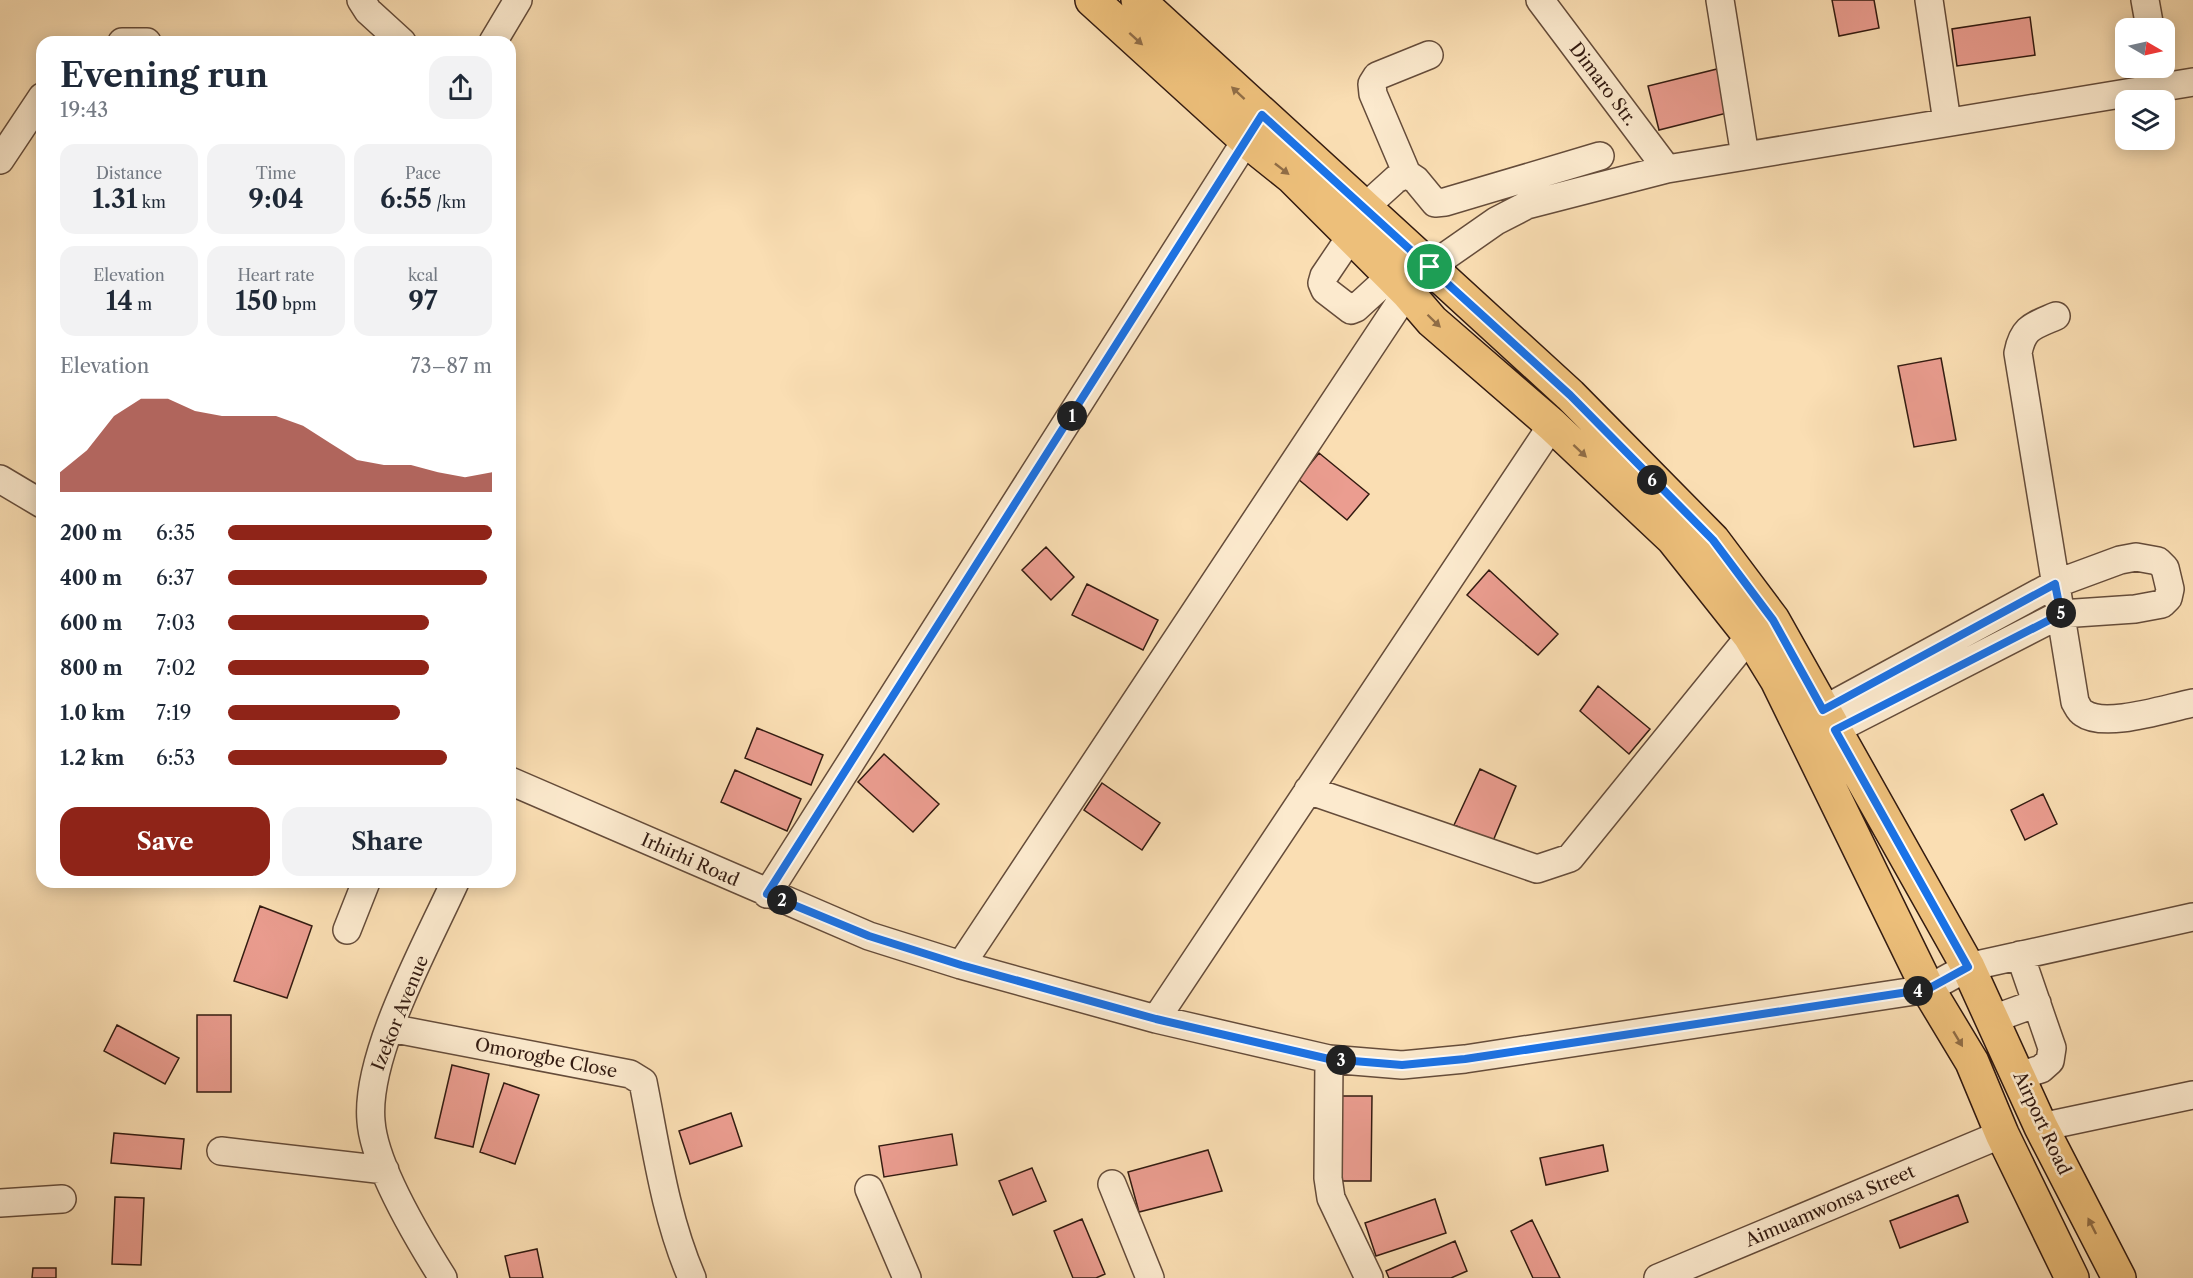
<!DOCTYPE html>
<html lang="en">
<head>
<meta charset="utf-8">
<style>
  body { margin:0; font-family:"Libre Caslon Text",serif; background:#f2f2f3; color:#1f2937; height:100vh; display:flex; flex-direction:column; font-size:22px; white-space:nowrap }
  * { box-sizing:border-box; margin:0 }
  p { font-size:20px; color:#747a83 }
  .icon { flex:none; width:33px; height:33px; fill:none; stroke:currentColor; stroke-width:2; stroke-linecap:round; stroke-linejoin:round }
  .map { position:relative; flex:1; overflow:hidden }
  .panel { position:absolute; left:36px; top:36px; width:480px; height:852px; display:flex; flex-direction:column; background:#fff; border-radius:18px; box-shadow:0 3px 15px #0003 }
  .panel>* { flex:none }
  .needle { width:39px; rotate:99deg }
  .buttons { position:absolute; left:2115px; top:18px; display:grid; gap:12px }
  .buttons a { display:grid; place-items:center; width:60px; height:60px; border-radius:12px; background:#fff; box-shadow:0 3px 15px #0003; font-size:30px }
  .pin { position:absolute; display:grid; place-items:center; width:51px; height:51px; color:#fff; margin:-26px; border:3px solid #fff; border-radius:50%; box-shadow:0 2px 6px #0007 }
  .km { position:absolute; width:30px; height:30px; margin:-15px; border-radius:50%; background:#222; color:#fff; font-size:16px; line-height:30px; text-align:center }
  .round { display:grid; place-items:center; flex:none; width:63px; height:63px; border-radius:18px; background:#f2f2f3 }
  .head { display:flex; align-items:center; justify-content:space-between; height:102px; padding:0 24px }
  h1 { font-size:33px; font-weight:800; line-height:45px }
  .stats { display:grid; grid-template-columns:repeat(3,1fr); gap:9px; height:102px; padding:6px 24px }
  .stats div { display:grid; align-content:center; border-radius:15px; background:#f2f2f3; text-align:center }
  .stats b { font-size:26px; font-weight:800 }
  .stats small { font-size:16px; font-weight:400 }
  .stats p { font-size:16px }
  .chart { height:168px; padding:12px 24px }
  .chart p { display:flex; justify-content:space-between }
  .chart svg { width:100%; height:108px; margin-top:6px; fill:#8f2418; opacity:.7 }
  .action { display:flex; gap:12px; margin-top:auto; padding:12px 24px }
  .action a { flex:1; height:69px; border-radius:18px; background:#8f2418; color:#fff; font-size:24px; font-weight:800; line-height:69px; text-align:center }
  .action a+a { background:#f2f2f3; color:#1f2937 }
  ul { padding:0 24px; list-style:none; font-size:20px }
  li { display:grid; grid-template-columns:96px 72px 1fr; align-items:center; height:45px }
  li i { height:15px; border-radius:8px; background:#8f2418 }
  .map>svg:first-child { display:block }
</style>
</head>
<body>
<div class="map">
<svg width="2193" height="1278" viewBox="0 0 2193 1278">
  <rect width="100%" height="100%" fill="#fadeb3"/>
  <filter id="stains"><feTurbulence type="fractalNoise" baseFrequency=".00333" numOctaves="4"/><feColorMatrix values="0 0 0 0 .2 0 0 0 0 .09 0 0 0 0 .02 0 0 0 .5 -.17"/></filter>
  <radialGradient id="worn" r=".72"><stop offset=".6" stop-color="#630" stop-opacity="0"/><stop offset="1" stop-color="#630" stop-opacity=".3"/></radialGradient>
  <path fill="#eb9d90" stroke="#331b11" stroke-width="1.5" d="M1832 0H1874L1879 28 1839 36Z
    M2030 17 2035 55 1957 66 1952 29Z
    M1717 69 1727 113 1659 130 1648 86Z
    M1941 358 1956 440 1914 447 1898 366Z
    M1319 453 1369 494 1347 520 1298 479Z
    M1046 547 1074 577 1051 600 1022 570Z
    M1489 570 1558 634 1538 655 1467 595Z
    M1087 584 1158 620 1143 650 1072 615Z
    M1598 686 1650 729 1629 754 1580 711Z
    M757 728 823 755 811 785 745 758Z
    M884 754 939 804 913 832 858 782Z
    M1480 769 1516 786 1493 841 1454 825Z
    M735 770 801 799 787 831 721 802Z
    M1102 783 1160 823 1142 850 1084 810Z
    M2043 794 2057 824 2025 840 2011 810Z
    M260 906 312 926 287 998 234 981Z
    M197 1015H231V1092H197Z
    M117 1025 179 1058 165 1084 104 1051Z
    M452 1065 489 1074 473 1147 435 1138Z
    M504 1083 539 1095 515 1164 480 1152Z
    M1337 1096H1372L1371 1181H1336Z
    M731 1113 742 1146 690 1164 679 1131Z
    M114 1133 184 1139 181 1169 111 1163Z
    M952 1134 957 1165 884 1177 879 1146Z
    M1603 1145 1608 1171 1546 1185 1540 1158Z
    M1208 1150 1222 1191 1139 1212 1128 1172Z
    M1032 1168 1046 1201 1013 1215 999 1181Z
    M1958 1195 1968 1222 1900 1248 1890 1221Z
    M115 1197 144 1198 141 1265 112 1264Z
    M1435 1199 1446 1233 1376 1256 1365 1223Z
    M1082 1219 1105 1274 1096 1278H1073L1054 1231Z
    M1532 1220 1560 1278H1533L1511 1231Z
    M1455 1241 1467 1271 1451 1278H1389L1386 1271Z
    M537 1249 543 1278H510L505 1256Z
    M33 1268H56V1278H32Z"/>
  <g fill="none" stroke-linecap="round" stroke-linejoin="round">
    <g stroke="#654c3a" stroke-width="30">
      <path id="minor" d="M361 0 368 11 402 42
        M1540 0 1667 169
        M1720 0 1745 156
        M1929 0 1947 122
        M2145 0 2150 28
        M122 42H147
        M493 42 518 0
        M0 160 42 97
        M1407 174 1373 94 1372 84 1377 76 1429 55
        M1364 208 1396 179 1407 174 1416 180 1435 203 1445 202 1600 156
        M1351 236 1324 276 1322 283 1325 290 1351 310 1356 308 1391 276
        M1430 267 1496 221 1527 205 1667 169 2193 82
        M2056 316C2033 326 2023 327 2018 353L2075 702C2077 705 2079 711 2083 713 2105 729 2167 708 2193 703
        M0 479 42 504
        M1823 710 2055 584 2120 560 2136 557 2158 561 2165 568 2170 589 2168 598 2162 604 2135 609 2061 614 1835 730
        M510 781 869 936 961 965 1156 1019 1329 1059 1402 1065 1465 1059 1928 989 1968 967 2193 917
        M1308 790 1537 869 1570 858 1750 636
        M767 894 1257 123
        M347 930 366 882
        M961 965 1407 292
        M1156 1019 1552 425
        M1993 1019 2037 1003
        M390 1028 630 1074 643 1082C656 1147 665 1216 692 1278
        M1329 1059 1328 1178 1331 1198 1369 1278
        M2019 1076 2041 1069 2050 1061 2052 1048 2020 955
        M2041 1127 2193 1095
        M221 1151 385 1170
        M1112 1184 1150 1278
        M869 1189 907 1278
        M0 1203 62 1199
        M443 1278C419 1240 374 1165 371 1121 365 1055 427 944 455 882
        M1658 1278 2002 1134"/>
    </g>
    <g stroke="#331b11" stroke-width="36">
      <path id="major" d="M1092 0 1247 141 1292 177 1407 292 1432 321 1552 425 1673 539 1750 636 1777 680 1928 989 1972 1062 2002 1134 2072 1278
        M1138 0 1570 395 1713 540 1773 620 1968 967 2041 1127 2119 1278"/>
    </g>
    <use href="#minor" stroke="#fceace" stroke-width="27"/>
    <use href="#major" stroke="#edbf7a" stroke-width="33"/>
  </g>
  <defs><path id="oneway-solid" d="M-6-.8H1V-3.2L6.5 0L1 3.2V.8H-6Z" transform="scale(1.5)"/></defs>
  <g fill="#906d46">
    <use href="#oneway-solid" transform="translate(1136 39) rotate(42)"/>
    <use href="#oneway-solid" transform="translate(1238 93) rotate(-137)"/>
    <use href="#oneway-solid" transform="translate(1282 169) rotate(38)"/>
    <use href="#oneway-solid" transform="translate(1434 321) rotate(44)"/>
    <use href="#oneway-solid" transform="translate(1580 451) rotate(43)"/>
    <use href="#oneway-solid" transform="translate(1958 1039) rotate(59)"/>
    <use href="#oneway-solid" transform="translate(2092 1226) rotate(-117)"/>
  </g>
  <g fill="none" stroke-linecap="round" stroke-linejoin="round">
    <g stroke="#fff" stroke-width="12">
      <path id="route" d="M1262 115 1570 395 1713 540 1773 620 1823 710 2055 584 2061 614 1835 730 1968 967 1928 989 1465 1059 1402 1065 1329 1059 1156 1019 961 965 869 936 767 894Z"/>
    </g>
    <use href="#route" stroke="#1a73e8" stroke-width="8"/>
  </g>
  <g text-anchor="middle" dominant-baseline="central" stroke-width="5" stroke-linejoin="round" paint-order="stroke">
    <g font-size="18" fill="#331b11" stroke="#fceace">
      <text transform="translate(1603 84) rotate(53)">Dimaro Str.</text>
      <text transform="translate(690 860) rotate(24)">Irhirhi Road</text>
      <text transform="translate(400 1013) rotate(-68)">Izekor Avenue</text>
      <text transform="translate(546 1058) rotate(11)">Omorogbe Close</text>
      <text transform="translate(2042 1123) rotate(65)">Airport Road</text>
      <text transform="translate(1830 1206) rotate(-23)">Aimuamwonsa Street</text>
    </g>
  </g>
  <rect width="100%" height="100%" filter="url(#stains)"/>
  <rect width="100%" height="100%" fill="url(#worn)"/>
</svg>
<div class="buttons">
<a><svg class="needle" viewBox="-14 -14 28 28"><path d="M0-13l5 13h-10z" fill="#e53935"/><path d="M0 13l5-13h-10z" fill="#747a83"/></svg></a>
<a><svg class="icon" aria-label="layers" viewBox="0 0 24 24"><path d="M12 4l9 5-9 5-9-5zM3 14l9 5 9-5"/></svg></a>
</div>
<div class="pin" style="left:1430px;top:267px;background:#1e9e55"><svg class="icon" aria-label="arrive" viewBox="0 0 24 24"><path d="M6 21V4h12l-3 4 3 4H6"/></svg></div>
<b class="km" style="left:1072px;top:416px">1</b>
<b class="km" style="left:782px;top:900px">2</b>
<b class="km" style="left:1341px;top:1060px">3</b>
<b class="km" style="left:1918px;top:991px">4</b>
<b class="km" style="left:2061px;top:613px">5</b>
<b class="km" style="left:1652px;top:480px">6</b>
<section class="panel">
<div class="head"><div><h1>Evening run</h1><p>19:43</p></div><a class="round"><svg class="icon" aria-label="share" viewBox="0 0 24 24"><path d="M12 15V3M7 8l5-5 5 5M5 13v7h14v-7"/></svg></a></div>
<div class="stats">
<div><p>Distance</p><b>1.31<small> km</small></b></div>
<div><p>Time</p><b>9:04</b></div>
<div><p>Pace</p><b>6:55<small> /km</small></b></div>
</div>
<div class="stats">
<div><p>Elevation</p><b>14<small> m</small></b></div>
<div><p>Heart rate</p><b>150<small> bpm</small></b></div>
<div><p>kcal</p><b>97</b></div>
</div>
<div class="chart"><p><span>Elevation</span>73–87 m</p>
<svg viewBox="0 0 160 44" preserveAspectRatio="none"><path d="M0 44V36L10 27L20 13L30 6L40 6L50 11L60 13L70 13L80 13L90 17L100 24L110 31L120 33L130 33L140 36L150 38L160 36V44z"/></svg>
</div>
<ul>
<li><b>200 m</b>6:35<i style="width:100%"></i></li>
<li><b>400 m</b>6:37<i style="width:98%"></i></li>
<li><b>600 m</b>7:03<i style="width:76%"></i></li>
<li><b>800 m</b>7:02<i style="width:76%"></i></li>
<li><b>1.0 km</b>7:19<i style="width:65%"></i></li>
<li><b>1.2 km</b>6:53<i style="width:83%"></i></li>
</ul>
<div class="action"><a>Save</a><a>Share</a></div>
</section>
</div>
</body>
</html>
